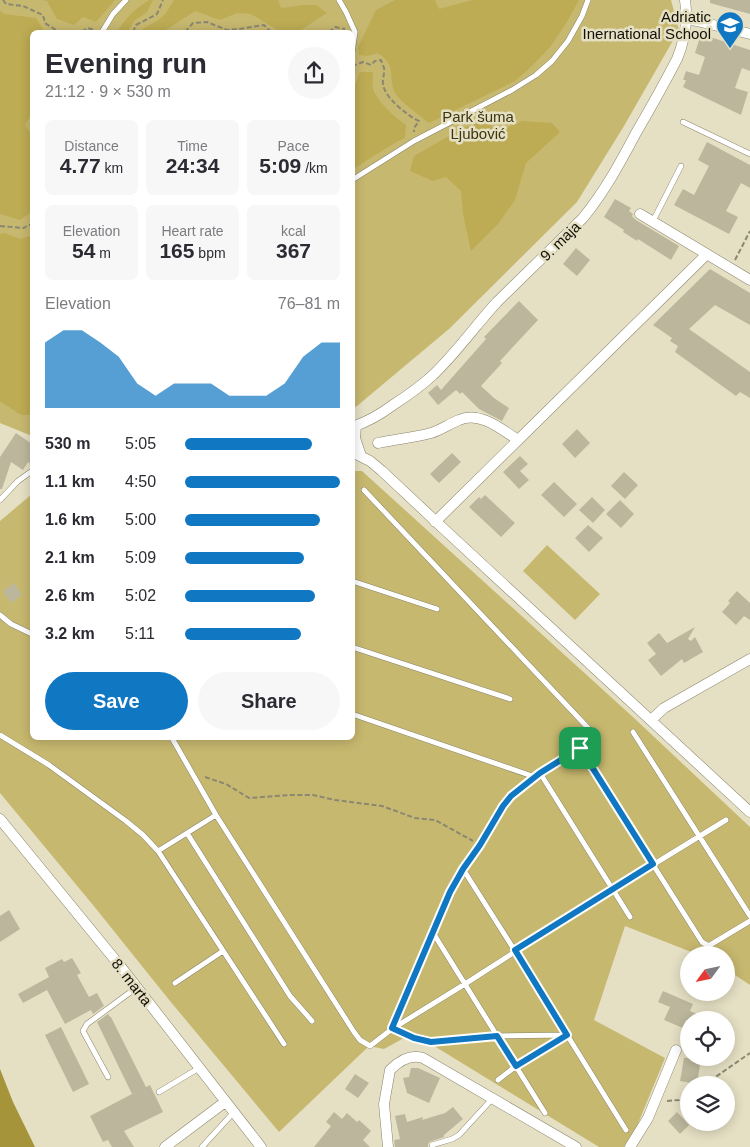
<!DOCTYPE html>
<html lang="en">
<head>
<meta charset="utf-8">
<style>
  body { margin:0; font-family:Arial,sans-serif; background:#f7f7f7; color:#2b2b33; height:100vh; display:flex; flex-direction:column; font-size:19px; white-space:nowrap }
  * { box-sizing:border-box; margin:0 }
  p { font-size:16px; color:#7c7c81 }
  .icon { flex:none; width:28px; height:28px; fill:none; stroke:currentColor; stroke-width:2; stroke-linecap:round; stroke-linejoin:round }
  .map { position:relative; flex:1; overflow:hidden }
  .sheet { position:absolute; left:30px; top:30px; width:325px; height:710px; display:flex; flex-direction:column; background:#fff; border-radius:8px; box-shadow:0 2px 12px #0003 }
  .sheet>* { flex:none }
  .needle { width:32px; rotate:237deg }
  .tools { position:absolute; left:680px; top:946px; display:grid; gap:10px }
  .tools a { display:grid; place-items:center; width:55px; height:55px; border-radius:50%; background:#fff; box-shadow:0 2px 12px #0003; font-size:25px }
  .pin { position:absolute; display:grid; place-items:center; width:42px; height:42px; color:#fff; margin:-21px; border-radius:10px; box-shadow:0 2px 8px #0006 }
  .round { display:grid; place-items:center; flex:none; width:52px; height:52px; border-radius:26px; background:#f7f7f7 }
  .headline { display:flex; align-items:center; justify-content:space-between; height:85px; padding:0 15px }
  h1 { font-size:28px; font-weight:700; line-height:38px }
  .figures { display:grid; grid-template-columns:repeat(3,1fr); gap:8px; height:85px; padding:5px 15px }
  .figures div { display:grid; align-content:center; border-radius:8px; background:#f7f7f7; text-align:center }
  .figures b { font-size:21px; font-weight:700 }
  .figures small { font-size:14px; font-weight:400 }
  .figures p { font-size:14px }
  .chart { height:140px; padding:10px 15px }
  .chart p { display:flex; justify-content:space-between }
  .chart svg { width:100%; height:90px; margin-top:5px; fill:#1077c2; opacity:.7 }
  .action { display:flex; gap:10px; margin-top:auto; padding:10px 15px }
  .action a { flex:1; height:58px; border-radius:30px; background:#1077c2; color:#fff; font-size:20px; font-weight:700; line-height:58px; text-align:center }
  .action a+a { background:#f7f7f7; color:#2b2b33 }
  ul { padding:0 15px; list-style:none; font-size:16px }
  li { display:grid; grid-template-columns:80px 60px 1fr; align-items:center; height:38px }
  li i { height:12px; border-radius:6px; background:#1077c2 }
  .map>svg:first-child { display:block }
</style>
</head>
<body>
<div class="map">
<svg width="750" height="1147" viewBox="0 0 750 1147">
  <rect width="100%" height="100%" fill="#e5e0c4"/>
  <path fill="#c7b86f" d="M0 0H671L679 30 624 126 577 202 449 329 357 406 353 408 352 32H32V436L0 423Z
    M352 471H362L634 718 750 827V985L726 969V955H699L625 926 594 1020 665 1058 637 1126 624 1147H599L413 1033 384 1049 369 1046 279 1132 170 1001 93 905 0 793V521L32 494V738H352Z
    M547 545 600 594 575 620 523 571Z"/>
  <path fill="#bdac53" d="M42 0H115L96 22 83 17 74 25 57 19 47 1Z
    M149 0H153L147 12 134 21 128 32H117C127 16 133 11 149 0Z
    M174 0H278L281 8 304 5H316L327 13 298 32H281L251 14 237 13 220 20 195 11 163 32H140C145 26 151 25 158 20 166 15 169 8 174 0Z
    M395 0H435L439 9 473 0H579L567 22 551 46 533 65 515 81 429 123C420 116 405 105 398 97 385 81 400 65 377 53L368 56 359 55 358 47 376 10Z
    M0 11 4 14 36 18 44 31 47 32H32V113L25 125 32 136V214L30 213 20 220 0 214Z
    M360 72H373C373 77 372 83 373 88 375 100 396 118 406 125L405 138 398 141 353 169V90Z
    M487 120 496 133 522 121 552 123 560 132 526 163 515 200 498 224 471 251 463 214 461 191 446 177 433 181 410 171 414 156 463 128Z
    M4 233 21 239 32 235V415H21L0 401V234Z"/>
  <path fill="#a6943a" d="M0 1069 13 1102 35 1147H0Z"/>
  <path fill="#bcb79c" d="M710 0H750V14L710 3Z
    M701 34 750 50V71L742 68 735 88 748 92 741 115 683 87 686 80H683L686 71 699 75 705 57 695 53Z
    M707 142 750 165V188L741 183 726 211 738 217 729 234 674 205 683 189 694 195 709 166 698 160Z
    M615 199 631 208 629 211 633 214 632 216 636 220 679 246 671 260 638 239 637 241 623 232 624 230 604 217Z
    M576 248 590 260 577 276 563 264Z
    M710 269 750 293V325L715 305 689 329 750 372V398L740 392 736 396 675 352 678 346 670 341 672 338 653 325Z
    M519 301 538 320 500 361 502 363 481 386 494 398 509 408 502 421 479 409 462 392 460 394 456 390 438 405 428 393 437 385 441 390 486 339 484 337Z
    M577 429 590 443 575 458 562 444Z
    M16 433 32 444V465L28 462 23 470 11 462 2 489H0V457Z
    M452 453 461 462 439 483 430 474Z
    M520 456 528 464 520 471 529 480 519 489 503 472Z
    M624 472 638 485 625 499 611 486Z
    M554 482 577 504 564 517 541 495Z
    M485 495 515 523 501 537 469 507 479 497 481 499Z
    M592 497 605 510 593 523 579 510Z
    M620 500 634 514 621 528 606 514Z
    M588 525 603 538 589 552 575 538Z
    M14 583 22 595 11 603 3 591Z
    M737 591 750 603V620L744 616 736 625 722 612 730 603 728 601Z
    M695 627 688 639 691 641 695 637 703 652 684 663 682 659 661 676 648 660 656 654 647 643 659 633 667 643Z
    M9 910 20 929 0 942V916Z
    M72 958 81 973 77 975 89 997 97 993 104 1006 93 1014 91 1010 65 1024 47 990 23 1003 18 994 49 977 45 968 62 959 64 962Z
    M663 991 693 1004 690 1011 709 1020H686L683 1028 664 1020 670 1007 658 1002Z
    M108 1014 110 1017H111L146 1087 150 1085 163 1112 124 1131 134 1147H112L108 1140 103 1142 90 1116 132 1094 97 1022Z
    M61 1027 89 1084 73 1092 45 1035Z
    M684 1058H701L697 1084 680 1081Z
    M411 1068H418L440 1078 429 1103 407 1093 403 1078 409 1077Z
    M355 1074 369 1083 358 1098 345 1089Z
    M453 1107 463 1119 444 1135V1137L429 1142 428 1144V1147H395L394 1140 400 1139 395 1116 405 1114 407 1122 423 1117 422 1120 445 1113Z
    M334 1112 342 1119 347 1113 357 1122 359 1120 371 1131 363 1140 370 1147H314L331 1126 326 1122Z
    M677 1112 689 1125 680 1134 668 1121Z"/>
  <g fill="none" stroke-linecap="round" stroke-linejoin="round">
    <g stroke="#89846b" stroke-width="6">
      <path id="lane" d="M339 0 346 12 355 32 352 53
        M102 32 113 14 126 0
        M683 122 750 154
        M352 180 414 141 512 90 536 75 552 61 568 41 582 16 588 0
        M653 221 681 166
        M364 490 590 730 592 738 540 773 511 796 503 806 480 845 463 869 450 892 392 1029 414 1038 431 1042 497 1036 567 1035
        M0 500 18 481 32 471
        M352 581 437 609
        M0 615 11 624 32 634
        M352 647 510 699
        M352 714 535 777
        M633 732 750 916
        M0 735 49 765 126 821 143 835 158 851 284 1044
        M172 738 216 815 354 1032 360 1040 370 1046 392 1029 465 984 589 904 726 820
        M579 748 702 942 707 945H710L750 921
        M540 773 630 917
        M187 833 290 996 312 1021
        M158 851 216 815
        M463 869 515 951 626 1130
        M432 931 545 1113
        M175 983 223 951
        M108 1077 83 1031 87 1024 136 988
        M498 1080 516 1066 567 1035
        M159 1092 199 1068
        M432 1145 452 1139 459 1135 492 1099
        M202 1147 234 1112"/>
    </g>
    <g stroke="#89846b" stroke-width="11">
      <path id="street" d="M686 19 697 21 750 34
        M640 214 750 280
        M356 426 355 438 361 456
        M352 427C367 422 381 414 393 405 407 396 421 386 433 375 457 352 475 326 497 302L583 218C605 191 620 163 636 133 650 109 664 84 677 59 685 40 688 21 685 0
        M378 443C396 439 413 438 431 433 441 430 449 424 459 420 480 411 501 429 518 440
        M352 452 370 461 382 471 446 531 750 812
        M435 522 707 254
        M651 720 664 708 750 659
        M0 819 121 967 261 1147
        M165 1147 225 1102
        M388 1147 384 1104 390 1070C399 1061 411 1054 423 1058L576 1147
        M630 1147 648 1118 676 1050"/>
    </g>
    <path stroke="#8b8773" stroke-width="2" stroke-dasharray="5 2.5" stroke-linecap="butt" d="M3 0 6 4 23 6 43 15 45 23 59 32
      M82 32 87 28 95 30
      M133 32 136 25 157 14 163 0
      M185 32 193 23 207 22 227 30 239 29 264 25 271 32
      M329 32 335 27 345 29
      M352 64 355 65 363 62 371 65 375 61 381 60C382 63 383 65 384 68 385 75 381 81 384 88 388 100 408 116 419 121L414 128V132
      M0 226 24 228 28 225H32
      M735 260 750 231
      M205 777 226 784 249 798 290 795H313L335 800 382 806 415 818 435 820 473 841
      M704 1085 750 1053
      M667 1101 679 1100 689 1095"/>
    <use href="#lane" stroke="#fff" stroke-width="5"/>
    <use href="#street" stroke="#fff" stroke-width="10"/>
  </g>
  <g fill="none" stroke-linecap="round" stroke-linejoin="round">
    <g stroke="#fff" stroke-width="10">
      <path id="route" d="M580 748 653 864 515 950 567 1035 516 1066 497 1036 431 1042 414 1038 392 1028 450 892 463 869 480 845 503 806 511 796 540 773Z"/>
    </g>
    <use href="#route" stroke="#1077c2" stroke-width="6"/>
  </g>
  <defs>
    <g id="school-pin" transform="scale(1.4375)"><path d="M0 17L-7.5 6A9.5 9.5 0 1 1 7.5 6Z" fill="#1077c2" stroke="#e5e0c4"/><path d="M0-5L7-2L0 1L-7-2ZM-4 1L0 2.5L4 1V4Q0 6-4 4Z" fill="#fff"/></g>
  </defs>
  <g fill-rule="evenodd">
    <use href="#school-pin" x="730" y="25"/>
  </g>
  <g text-anchor="middle" dominant-baseline="central" stroke-width="5" stroke-linejoin="round" paint-order="stroke">
    <g font-size="15" fill="#121007" stroke="#e5e0c4" text-anchor="end">
      <text x="711" y="16">Adriatic<tspan x="711" dy="17">Inernational School</tspan></text>
    </g>
    <g font-size="15" fill="#3d360f" stroke="#e5e0c4">
      <text x="478" y="116">Park šuma<tspan x="478" dy="17">Ljubović</tspan></text>
    </g>
    <g font-size="15" fill="#121007" stroke="#e5e0c4">
      <text transform="translate(560 241) rotate(-44)">9. maja</text>
      <text transform="translate(132 982) rotate(52)">8. marta</text>
    </g>
  </g>
</svg>
<div class="tools">
<a><svg class="needle" viewBox="-14 -14 28 28"><path d="M0-13l5 13h-10z" fill="#e53935"/><path d="M0 13l5-13h-10z" fill="#7c7c81"/></svg></a>
<a><svg class="icon" aria-label="locate" viewBox="0 0 24 24"><circle cx="12" cy="12" r="6"/><path d="M12 2v4M12 18v4M2 12h4M18 12h4"/></svg></a>
<a><svg class="icon" aria-label="layers" viewBox="0 0 24 24"><path d="M12 4l9 5-9 5-9-5zM3 14l9 5 9-5"/></svg></a>
</div>
<div class="pin" style="left:580px;top:748px;background:#1e9e55"><svg class="icon" aria-label="arrive" viewBox="0 0 24 24"><path d="M6 21V4h12l-3 4 3 4H6"/></svg></div>
<section class="sheet">
<div class="headline"><div><h1>Evening run</h1><p>21:12 · 9 × 530 m</p></div><a class="round"><svg class="icon" aria-label="share" viewBox="0 0 24 24"><path d="M12 15V3M7 8l5-5 5 5M5 13v7h14v-7"/></svg></a></div>
<div class="figures">
<div><p>Distance</p><b>4.77<small> km</small></b></div>
<div><p>Time</p><b>24:34</b></div>
<div><p>Pace</p><b>5:09<small> /km</small></b></div>
</div>
<div class="figures">
<div><p>Elevation</p><b>54<small> m</small></b></div>
<div><p>Heart rate</p><b>165<small> bpm</small></b></div>
<div><p>kcal</p><b>367</b></div>
</div>
<div class="chart"><p><span>Elevation</span>76–81 m</p>
<svg viewBox="0 0 160 44" preserveAspectRatio="none"><path d="M0 44V12L10 6L20 6L30 12L40 19L50 32L60 38L70 32L80 32L90 32L100 38L110 38L120 38L130 32L140 19L150 12L160 12V44z"/></svg>
</div>
<ul>
<li><b>530 m</b>5:05<i style="width:82%"></i></li>
<li><b>1.1 km</b>4:50<i style="width:100%"></i></li>
<li><b>1.6 km</b>5:00<i style="width:87%"></i></li>
<li><b>2.1 km</b>5:09<i style="width:77%"></i></li>
<li><b>2.6 km</b>5:02<i style="width:84%"></i></li>
<li><b>3.2 km</b>5:11<i style="width:75%"></i></li>
</ul>
<div class="action"><a>Save</a><a>Share</a></div>
</section>
</div>
</body>
</html>
